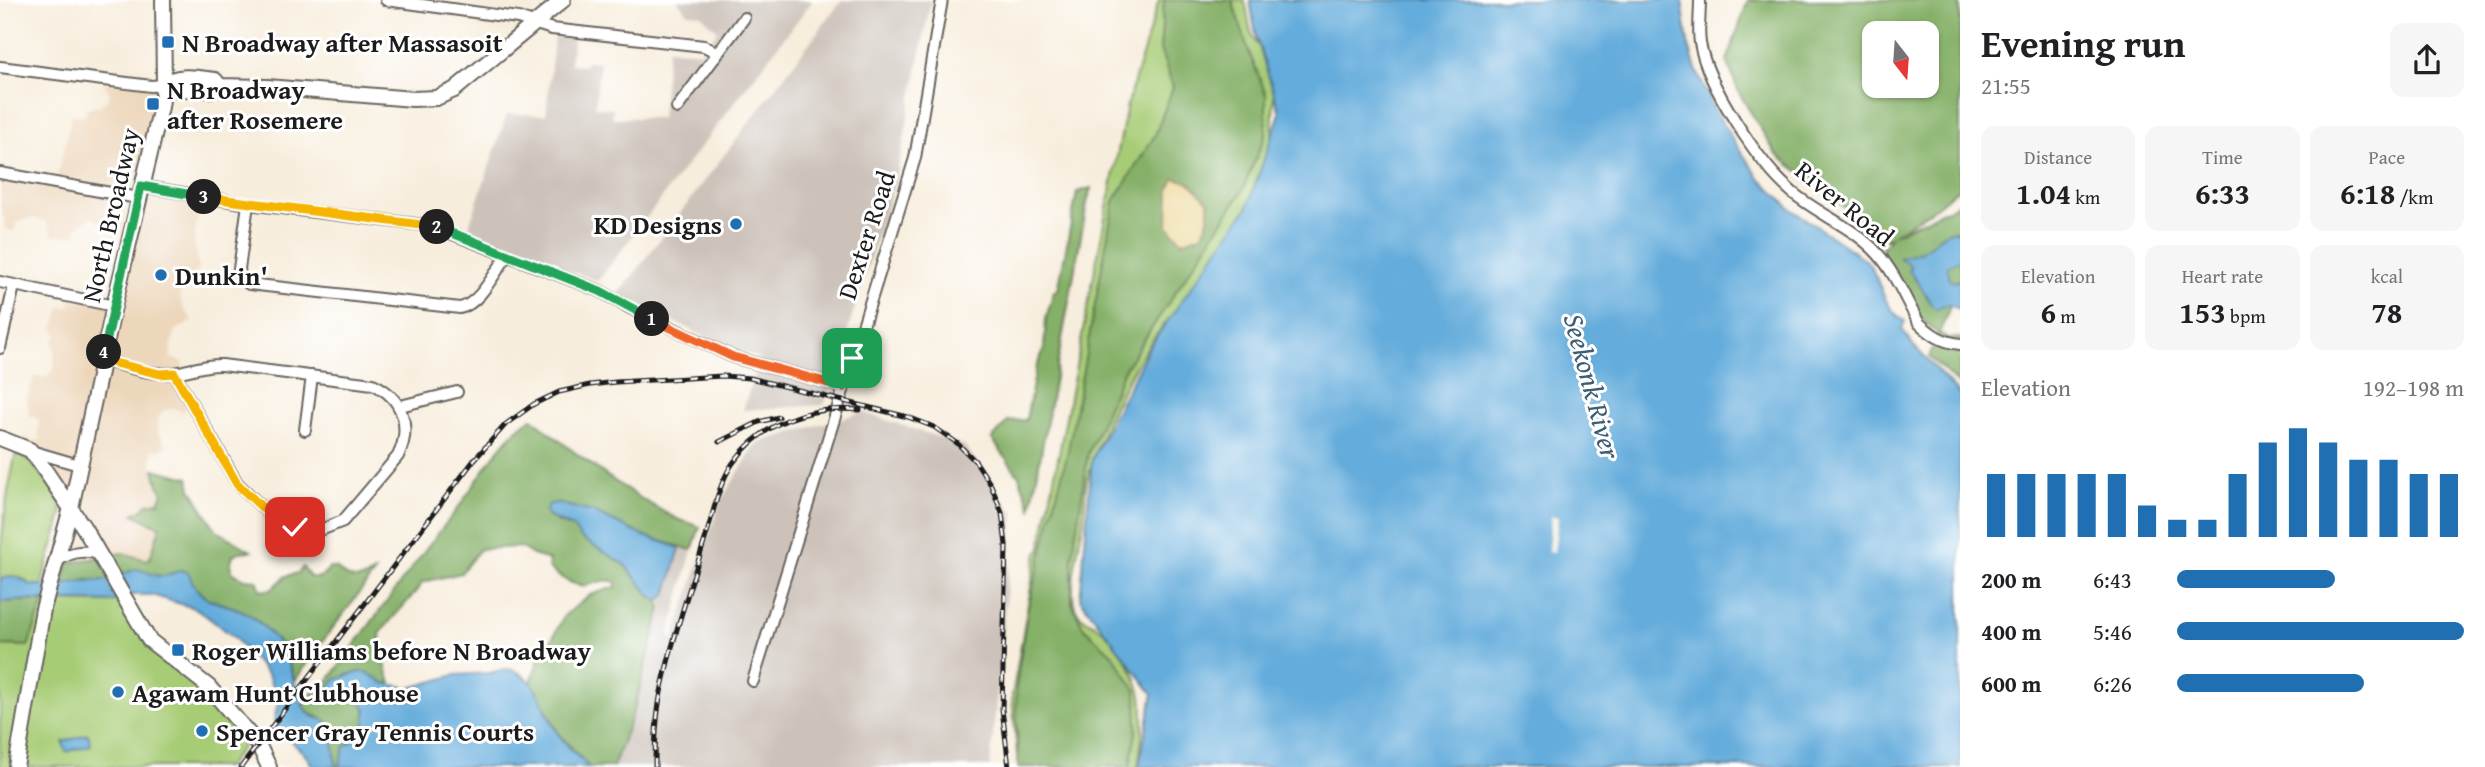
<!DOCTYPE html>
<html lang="en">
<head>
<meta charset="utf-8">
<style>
  body { margin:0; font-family:"Gentium Book Plus",serif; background:#f6f6f6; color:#202124; height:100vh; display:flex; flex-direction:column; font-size:26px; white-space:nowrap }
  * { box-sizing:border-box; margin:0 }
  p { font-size:23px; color:#757577 }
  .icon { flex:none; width:38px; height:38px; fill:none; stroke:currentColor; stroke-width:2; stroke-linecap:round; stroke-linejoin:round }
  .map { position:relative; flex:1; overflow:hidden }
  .panel { display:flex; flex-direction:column; background:#fff; width:525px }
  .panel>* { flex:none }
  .needle { width:46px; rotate:163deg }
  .fabs { position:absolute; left:1862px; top:21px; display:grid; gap:14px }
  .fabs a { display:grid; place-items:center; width:77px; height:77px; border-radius:14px; background:#fff; box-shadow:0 2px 5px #0004; font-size:35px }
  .pin { position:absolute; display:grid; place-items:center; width:60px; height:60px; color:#fff; margin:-30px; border-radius:14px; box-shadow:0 4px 10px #0006 }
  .km { position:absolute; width:35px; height:35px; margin:-18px; border-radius:50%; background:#222; color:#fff; font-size:19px; line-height:35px; text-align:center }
  .round { display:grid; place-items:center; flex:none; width:74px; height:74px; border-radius:14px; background:#f6f6f6 }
  .overview { display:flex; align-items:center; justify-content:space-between; height:119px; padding:0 21px }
  h1 { font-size:38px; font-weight:600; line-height:52px }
  .metrics { display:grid; grid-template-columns:repeat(3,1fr); gap:10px; height:119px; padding:7px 21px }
  .metrics div { display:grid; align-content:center; border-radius:14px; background:#f6f6f6; text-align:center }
  .metrics b { font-size:30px; font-weight:600 }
  .metrics small { font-size:19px; font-weight:400 }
  .metrics p { font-size:19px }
  .chart { height:196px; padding:14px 21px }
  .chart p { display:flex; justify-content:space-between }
  .chart svg { width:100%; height:126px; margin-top:7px; stroke:#1f6fb2; stroke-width:6 }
  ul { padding:0 21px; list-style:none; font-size:23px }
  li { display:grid; grid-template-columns:112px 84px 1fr; align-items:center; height:52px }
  li i { height:18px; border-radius:9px; background:#1f6fb2 }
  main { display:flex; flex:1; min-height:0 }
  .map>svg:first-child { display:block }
</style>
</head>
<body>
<main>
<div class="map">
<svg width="1960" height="767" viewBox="0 0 1960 767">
  <rect width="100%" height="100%" fill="#fff"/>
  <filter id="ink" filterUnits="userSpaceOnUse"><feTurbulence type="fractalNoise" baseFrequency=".0143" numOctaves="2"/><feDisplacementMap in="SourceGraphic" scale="14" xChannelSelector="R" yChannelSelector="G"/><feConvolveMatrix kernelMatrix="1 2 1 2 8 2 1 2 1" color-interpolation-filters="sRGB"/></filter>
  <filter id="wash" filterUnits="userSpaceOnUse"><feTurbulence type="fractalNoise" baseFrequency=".00686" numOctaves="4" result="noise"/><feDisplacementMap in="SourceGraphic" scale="28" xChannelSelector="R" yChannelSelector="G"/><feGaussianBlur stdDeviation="1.57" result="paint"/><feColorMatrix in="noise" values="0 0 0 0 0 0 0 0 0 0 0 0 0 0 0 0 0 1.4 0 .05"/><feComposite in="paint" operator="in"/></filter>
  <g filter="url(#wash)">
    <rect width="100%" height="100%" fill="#f7eddc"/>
    <path fill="#edd7bb" d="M104 83H159L140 185 199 200 204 205 198 213 194 240 199 270 183 281V289L179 295 184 309 193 321 175 331 171 349V358L185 363 178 372 191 398 183 412 173 408 164 410 157 420 158 432 166 445 161 450H153L151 459 158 485 163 493 159 502 135 514 161 527 150 557 146 560 123 553 68 563V512L20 443 22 438 34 442 42 439 38 435 39 419 29 415 27 398 35 377H46L54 370 55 350 52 340 57 338 54 328 61 307 72 306 69 301H114L127 239 122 240 120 222 116 225H111L98 222 94 217 77 227 76 235 53 236 47 222 35 218 24 219 17 223 14 231H10L4 226 5 221 0 207V172L56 181 72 115 85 116 87 109 101 105 107 100 110 94Z"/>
    <path fill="#ccc2b9" d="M677 0H813L598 281 467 232 507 114 546 115 554 37 573 39 570 64 585 66 586 61 600 62 595 107 613 109 612 118H661L668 49 701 52 718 31 700 14 688 13Z
      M842 0H931L897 175 824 405 743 410 760 358 731 349 618 295Z
      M862 412 965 446 1014 513 990 767H613L653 641 661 608 658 601 666 595 680 548 692 550 669 636 673 640 721 500 757 443Z"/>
    <path fill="#a7cc76" stroke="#627449" stroke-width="2" fill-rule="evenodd" d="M1159 0H1244C1250 15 1247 33 1258 45L1250 0 1296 155 1181 305C1137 352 1106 415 1088 476 1083 492 1086 511 1082 528 1078 550 1069 586 1075 607 1079 619 1094 623 1103 631 1110 636 1115 644 1120 651 1149 689 1145 722 1138 767H1018L1012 696 1037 552 1040 551 1127 105ZM1274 95 1281 113 1272 136Z
      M16 453C33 461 63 496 62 515L41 586 31 585 23 579 0 580C0 536 6 495 16 453Z
      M125 598 142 627 251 735 227 767H0V645L28 646 44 601 107 602Z"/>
    <path fill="#85b067" stroke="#506642" stroke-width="2" fill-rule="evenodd" d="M1164 0H1232L1249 52 1266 94V134L1242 192 1124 370 1088 454 1072 560V603L1083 627 1112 654 1136 690 1137 727 1130 767H1018L1016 688 1027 611 1068 451 1114 201 1155 135 1173 87 1160 49Z
      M1748 0H1960V187L1937 206 1894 234 1960 203V282L1939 334 1949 339 1960 338V385L1929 357 1938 334 1919 316 1884 258 1882 247 1891 237 1885 239 1776 154 1739 93 1727 61ZM1874 33H1927V86H1874Z
      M1091 188 1087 203 1031 508 1019 476 992 439 1008 421 1026 420 1036 368 1044 349 1046 318 1054 291 1058 290 1077 192Z
      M532 418C576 455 624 491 675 518 683 522 693 523 700 527L692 550 644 536 611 521 556 522 573 527 581 538 624 564 651 596 658 601 661 608 634 709 613 767H589L559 734 531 682 542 649 552 639 564 616 590 595 616 587V582C604 579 600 582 588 585 576 588 557 576 548 567L549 560 533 555 520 547 480 549 461 573 423 582C410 601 393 615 380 634L382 655 391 683H384L363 672 345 675 335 698 361 701C367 707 368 726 364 734 360 741 353 739 349 743 342 749 342 758 341 765L336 767C333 753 336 733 325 722 318 715 310 716 302 705L315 690 326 684C367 629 408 571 451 517 477 485 496 442 532 418Z
      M154 469 189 478 191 489 216 530 251 551 239 552 233 555 230 565 233 573 245 579 257 580 261 591 272 589 286 576 298 573 303 567 310 577C318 579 325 577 329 568H336C349 581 361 583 376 571L310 658 295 681C293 676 293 671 290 666 281 649 265 624 248 614 219 596 204 611 187 572L181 570 164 576 123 574 109 580H87L62 585 68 563 123 553 146 560 150 558 160 527 133 514 143 509 147 504 159 502 163 493 158 485Z
      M32 600 44 601 28 646 0 645V602Z"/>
    <path fill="#eeda9e" stroke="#857b5d" stroke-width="2" d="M1174 178 1189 182 1208 201V219L1203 234 1182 242 1168 226 1169 190Z"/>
    <path fill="#63acdb" stroke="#40647c" stroke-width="2" d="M1250 0H1682L1688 43 1697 72 1714 109 1732 138 1758 176 1790 208 1867 261C1882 280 1880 306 1905 321L1902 329 1913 345 1960 395V767H1139L1153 694 1080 599 1092 459 1148 349 1247 208 1280 113 1256 36Z
      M1954 230 1960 233V260L1947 266 1949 279 1954 282 1960 280V310C1951 305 1946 302 1937 309L1931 305C1930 300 1913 274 1909 271L1910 265 1900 258C1908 254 1919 254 1926 248 1938 240 1939 234 1954 230Z
      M556 503 593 512 644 536 680 548 666 595 658 601 651 596 624 564 581 538 573 527 547 516 546 509 550 504Z
      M136 569C145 570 151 575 159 576 170 578 176 568 188 572 203 610 217 597 246 613 258 619 270 633 278 642 294 661 295 705 311 715 315 718 322 719 326 721L334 747 336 767H313C304 747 282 740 274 720L278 703 268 675 235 638 197 609 152 595H131L111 602 32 600 0 602V580L10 576 18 577 31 585H62L82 581 109 580Z
      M504 669C537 669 543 711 558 734 567 746 578 757 589 767H339L345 746 364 734 366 709 361 701 332 697 329 688 336 679 359 672H367L384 683 410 688 455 675 490 673Z
      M88 734 91 745 66 752 63 742Z"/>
    <path fill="#f7eddc" d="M1551 517H1558L1554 552 1548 551Z"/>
  </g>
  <g filter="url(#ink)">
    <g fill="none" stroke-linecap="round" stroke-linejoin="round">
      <g stroke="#69655f" stroke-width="14">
        <path id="minor" d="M386 0 518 18 552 29 704 46 718 53 744 18
          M1700 0C1700 14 1698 29 1700 43 1707 85 1759 164 1792 192 1819 215 1854 227 1878 254 1896 274 1906 301 1919 323 1932 335 1942 342 1960 344
          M0 67 151 86 164 85
          M677 108 718 53
          M0 173 138 198
          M141 186 248 204 432 226 600 291 630 308 733 357 843 387
          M248 204 239 269 240 275 249 284 460 308C481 303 495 271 508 255
          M0 282 114 306
          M0 348 14 286
          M102 360C124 365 150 376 173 373 190 371 205 364 222 365L373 384C403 398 412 427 398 456L343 521 323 529 308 530 295 527 267 512 237 483 174 373
          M400 406 457 392
          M305 430 312 376
          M31 451 79 465
          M54 563C70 552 81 549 100 554
          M753 681 915 158 942 0"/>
      </g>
      <g stroke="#69655f" stroke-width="18">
        <path id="major" d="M220 86 215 80C199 78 176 73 164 85L173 89 211 90 220 86 267 87 413 99 436 98 454 90 563 0
          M0 438 30 450 38 460 84 528 149 640 209 687 259 746 269 767
          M16 767 43 609 71 508 114 306 161 107 164 85 163 0"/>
      </g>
      <use href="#minor" stroke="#fff" stroke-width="10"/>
      <use href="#major" stroke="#fff" stroke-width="14"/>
      <g stroke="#1c1c1c" stroke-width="5">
        <path id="rail" d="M719 442 759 422 779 417
          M241 767 474 460 506 424 534 404 559 392 590 385 616 382 723 376 750 378 908 417 934 427 957 443 976 462 991 485 1002 513 1006 545 1002 709 1009 767
          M655 767C655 742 656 717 661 692 672 639 691 585 707 533 714 510 719 483 733 463 763 422 809 405 860 410"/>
      </g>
      <use href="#rail" stroke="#fff" stroke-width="2.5" stroke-dasharray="8" stroke-linecap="butt"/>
    </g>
  </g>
  <g fill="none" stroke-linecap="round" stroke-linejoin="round" filter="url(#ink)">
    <g stroke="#fff" stroke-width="14">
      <path id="split-1" d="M652 319 733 357 843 387 852 358"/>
    </g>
    <g stroke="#fff" stroke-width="14">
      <path id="split-2" d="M437 227 600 291 652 319"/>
    </g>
    <g stroke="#fff" stroke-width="14">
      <path id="split-3" d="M204 197 437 227"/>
    </g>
    <g stroke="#fff" stroke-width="14">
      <path id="split-4" d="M104 352 141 186 204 197"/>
    </g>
    <g stroke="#fff" stroke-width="14">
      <path id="split-5" d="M104 352 102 360 160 374 174 373 237 484 267 512 295 527"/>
    </g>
    <use href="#split-1" stroke="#f0652b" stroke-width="9"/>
    <use href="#split-2" stroke="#22a559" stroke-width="9"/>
    <use href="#split-3" stroke="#f5b400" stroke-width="9"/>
    <use href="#split-4" stroke="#22a559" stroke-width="9"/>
    <use href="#split-5" stroke="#f5b400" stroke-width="9"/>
  </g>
  <g fill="#1f6fb2" stroke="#fff" stroke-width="2.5">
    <rect x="161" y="35" width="14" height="14" rx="3.5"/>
    <rect x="146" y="97" width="14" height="14" rx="3.5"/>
    <circle cx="736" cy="224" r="7"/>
    <circle cx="161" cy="275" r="7"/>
    <rect x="171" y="643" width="14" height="14" rx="3.5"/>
    <circle cx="118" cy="692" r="7"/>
    <circle cx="202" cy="731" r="7"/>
  </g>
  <g text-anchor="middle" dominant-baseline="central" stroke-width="6" stroke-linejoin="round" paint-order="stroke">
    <g font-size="26" font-weight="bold" fill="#1c1c1c" stroke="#fff" text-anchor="start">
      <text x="182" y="42">N Broadway after Massasoit</text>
      <text x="167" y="89">N Broadway<tspan x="167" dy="30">after Rosemere</tspan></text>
      <text x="722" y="224" text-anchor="end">KD Designs</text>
      <text x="175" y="275">Dunkin'</text>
      <text x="192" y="650">Roger Williams before N Broadway</text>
      <text x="132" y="692">Agawam Hunt Clubhouse</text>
      <text x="216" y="731">Spencer Gray Tennis Courts</text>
    </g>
    <g font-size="26" fill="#1c1c1c" stroke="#fff">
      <text transform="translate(1845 203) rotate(39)">River Road</text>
      <text transform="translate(110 215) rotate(-77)">North Broadway</text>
      <text transform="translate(866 235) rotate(-72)">Dexter Road</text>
    </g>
    <g font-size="28" font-style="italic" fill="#3c5d72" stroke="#fff">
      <text transform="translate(1593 386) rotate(75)">Seekonk River</text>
    </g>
  </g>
</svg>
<div class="fabs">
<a><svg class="needle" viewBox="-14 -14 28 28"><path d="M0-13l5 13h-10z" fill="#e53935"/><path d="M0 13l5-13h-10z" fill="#757577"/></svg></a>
</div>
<div class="pin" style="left:852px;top:358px;background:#1e9e55"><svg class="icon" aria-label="arrive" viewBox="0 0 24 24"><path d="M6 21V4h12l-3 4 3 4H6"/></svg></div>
<div class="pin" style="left:295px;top:527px;background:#d93025"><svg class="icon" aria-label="check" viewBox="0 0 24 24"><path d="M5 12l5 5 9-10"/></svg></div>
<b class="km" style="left:652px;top:319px">1</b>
<b class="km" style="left:437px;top:227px">2</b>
<b class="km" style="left:204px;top:197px">3</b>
<b class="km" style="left:104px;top:352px">4</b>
</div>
<section class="panel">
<div class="overview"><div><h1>Evening run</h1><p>21:55</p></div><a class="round"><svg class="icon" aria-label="share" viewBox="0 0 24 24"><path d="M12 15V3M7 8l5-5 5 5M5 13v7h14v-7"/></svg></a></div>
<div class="metrics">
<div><p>Distance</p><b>1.04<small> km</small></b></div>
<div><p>Time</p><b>6:33</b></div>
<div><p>Pace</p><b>6:18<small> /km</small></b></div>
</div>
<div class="metrics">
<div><p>Elevation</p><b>6<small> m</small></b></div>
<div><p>Heart rate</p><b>153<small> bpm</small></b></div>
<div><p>kcal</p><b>78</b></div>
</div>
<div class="chart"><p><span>Elevation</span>192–198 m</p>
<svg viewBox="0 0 160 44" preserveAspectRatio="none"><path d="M5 44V22M15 44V22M25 44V22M35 44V22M45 44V22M55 44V33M65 44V38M75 44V38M85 44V22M95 44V11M105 44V6M115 44V11M125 44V17M135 44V17M145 44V22M155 44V22"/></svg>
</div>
<ul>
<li><b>200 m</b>6:43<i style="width:55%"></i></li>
<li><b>400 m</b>5:46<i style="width:100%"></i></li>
<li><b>600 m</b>6:26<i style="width:65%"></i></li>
</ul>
</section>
</main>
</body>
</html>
